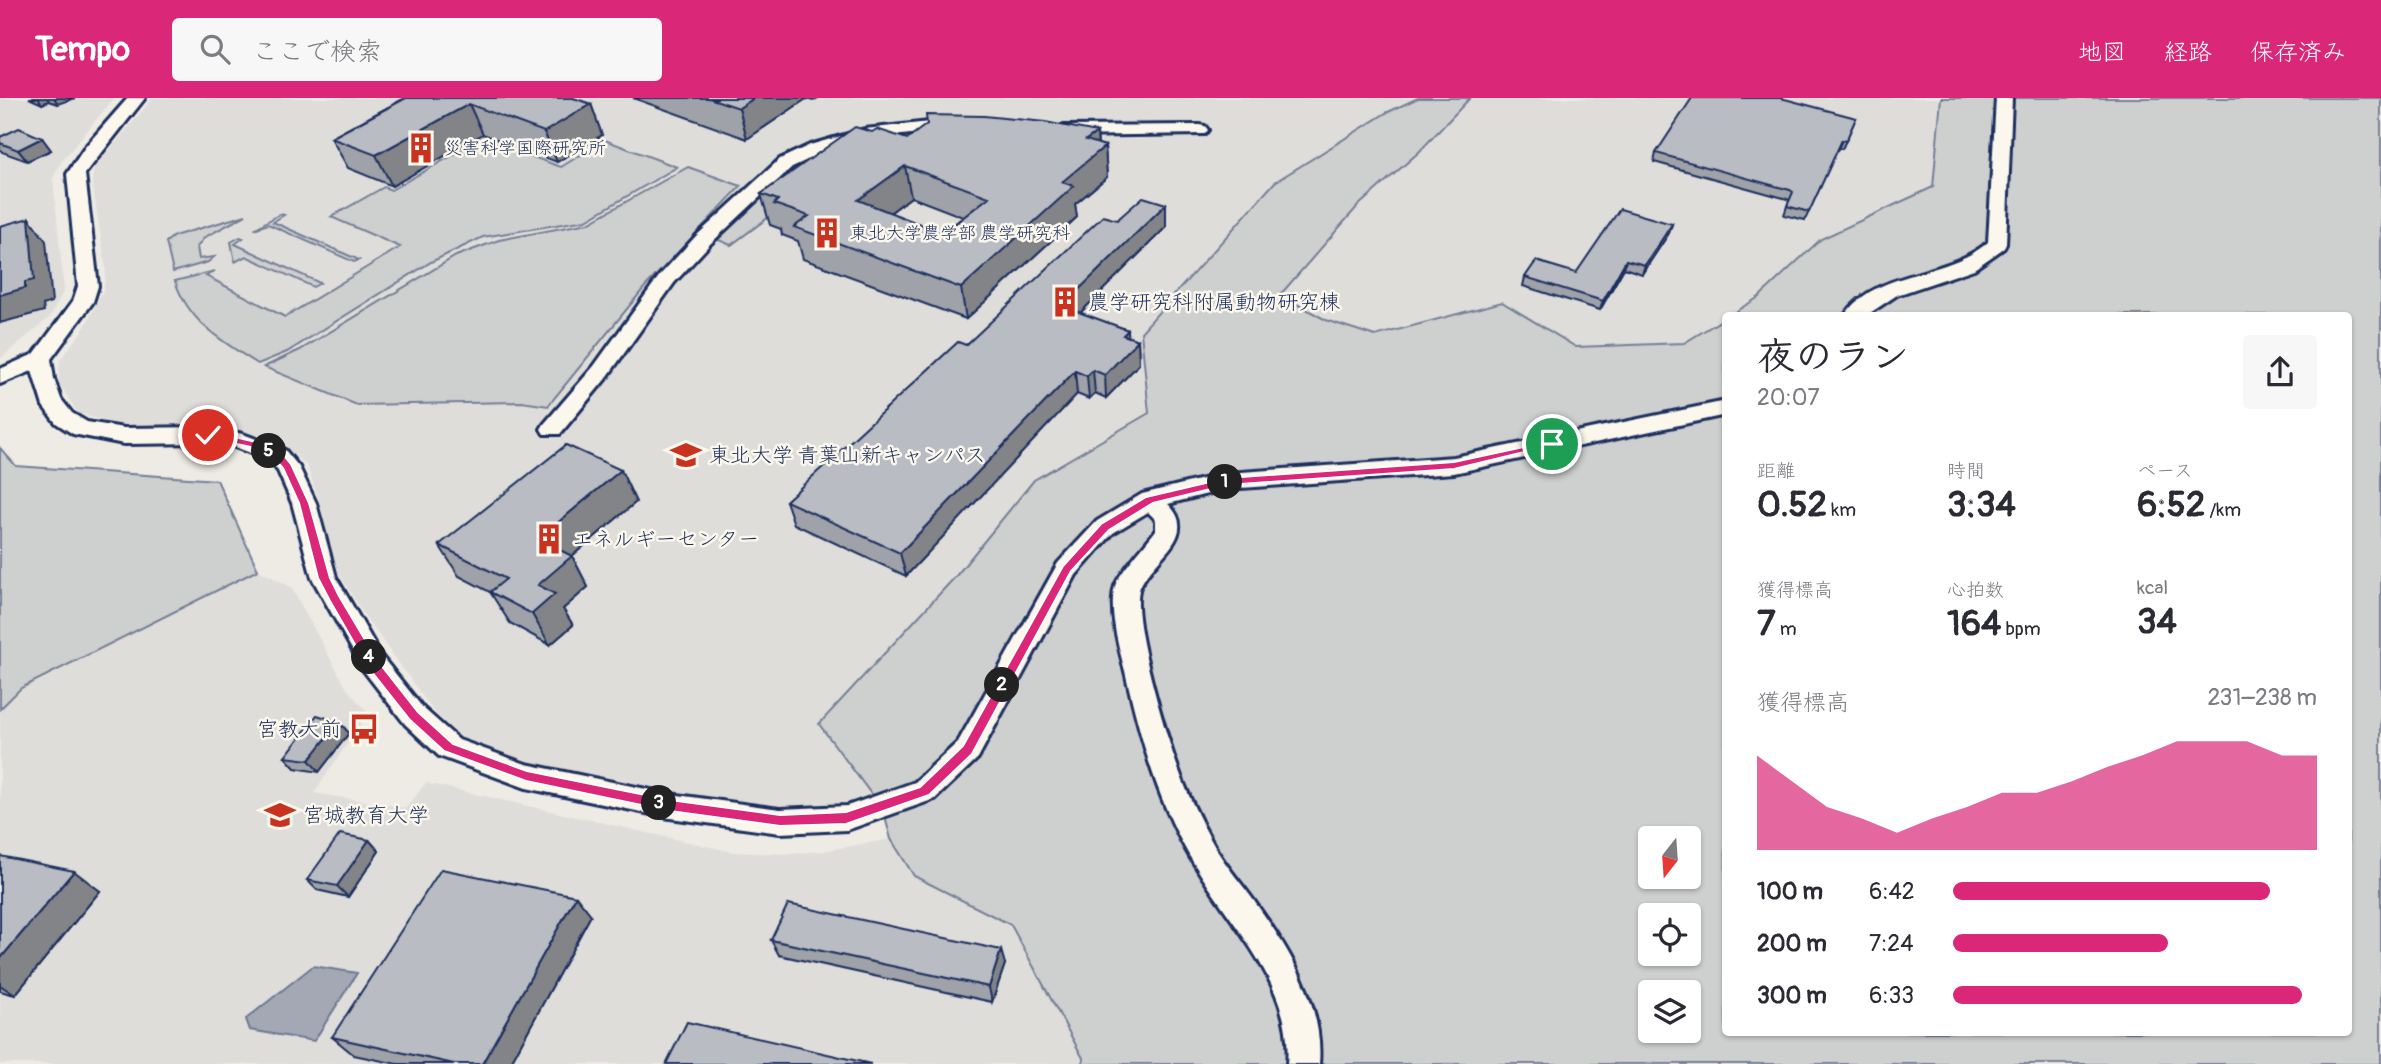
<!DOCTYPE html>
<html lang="ja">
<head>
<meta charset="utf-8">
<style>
  body { margin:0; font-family:Pangolin,"Klee One",sans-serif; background:#f7f7f7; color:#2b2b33; height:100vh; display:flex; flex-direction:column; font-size:26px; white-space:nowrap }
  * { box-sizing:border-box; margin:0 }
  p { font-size:23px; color:#7c7c81 }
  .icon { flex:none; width:38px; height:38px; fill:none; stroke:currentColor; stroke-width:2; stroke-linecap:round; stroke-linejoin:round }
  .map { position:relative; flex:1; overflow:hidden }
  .details { position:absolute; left:1722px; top:214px; width:630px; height:724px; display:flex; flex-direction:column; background:#fff; border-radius:7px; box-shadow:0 2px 5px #0004 }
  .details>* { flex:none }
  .needle { width:46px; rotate:197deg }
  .tools { position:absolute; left:1638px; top:728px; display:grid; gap:14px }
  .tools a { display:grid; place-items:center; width:63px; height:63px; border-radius:7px; background:#fff; box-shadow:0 2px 5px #0004; font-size:35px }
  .pin { position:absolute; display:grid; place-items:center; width:60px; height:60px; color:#fff; margin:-30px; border:4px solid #fff; border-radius:50%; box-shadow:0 2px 7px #0007 }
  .km { position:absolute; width:35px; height:35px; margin:-18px; border-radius:50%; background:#222; color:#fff; font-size:19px; line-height:35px; text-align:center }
  .round { display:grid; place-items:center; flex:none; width:74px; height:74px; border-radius:7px; background:#f7f7f7 }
  .headline { display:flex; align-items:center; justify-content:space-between; height:119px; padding:0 35px }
  h1 { font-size:38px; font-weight:700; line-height:52px }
  .metrics { display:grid; grid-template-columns:repeat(3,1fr); gap:10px; height:119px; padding:7px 35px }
  .metrics div { display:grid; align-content:center }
  .metrics b { font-size:35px; font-weight:700 }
  .metrics small { font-size:19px; font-weight:400 }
  .metrics p { font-size:19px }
  .chart { height:196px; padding:14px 35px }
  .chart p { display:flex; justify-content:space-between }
  .chart svg { width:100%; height:126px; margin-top:7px; fill:#db2777; opacity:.7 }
  ul { padding:0 35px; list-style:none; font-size:23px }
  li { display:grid; grid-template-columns:112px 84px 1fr; align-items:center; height:52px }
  li i { height:18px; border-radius:9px; background:#db2777 }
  header { display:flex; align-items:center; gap:42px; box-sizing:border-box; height:98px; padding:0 35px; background:#db2777; color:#fff }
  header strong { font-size:33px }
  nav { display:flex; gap:38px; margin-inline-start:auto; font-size:24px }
  .search { width:490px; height:63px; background:#f7f7f7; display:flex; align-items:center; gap:18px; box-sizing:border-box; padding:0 24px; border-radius:7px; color:#7c7c81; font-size:26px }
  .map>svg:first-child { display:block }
</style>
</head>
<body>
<header>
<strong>Tempo</strong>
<div class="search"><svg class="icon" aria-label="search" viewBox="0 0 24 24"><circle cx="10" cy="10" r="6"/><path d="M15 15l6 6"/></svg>ここで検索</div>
<nav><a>地図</a><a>経路</a><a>保存済み</a></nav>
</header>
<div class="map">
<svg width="2381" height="966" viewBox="0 0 2381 966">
  <rect width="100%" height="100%" fill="#eeebe4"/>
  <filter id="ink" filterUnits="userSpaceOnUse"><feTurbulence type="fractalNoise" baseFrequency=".0143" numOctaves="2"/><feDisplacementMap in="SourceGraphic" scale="14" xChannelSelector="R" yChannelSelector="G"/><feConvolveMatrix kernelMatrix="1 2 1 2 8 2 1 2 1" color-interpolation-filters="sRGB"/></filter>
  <g filter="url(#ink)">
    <path fill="#deddda" d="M0 0H114L62 63 53 80 64 192 50 219 0 261Z
      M153 0H1418L1386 15 1275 84 1141 234 1149 315 1034 382 956 478 819 626 872 696 843 707 791 709 688 698 543 673 471 648 434 614 362 514 334 467 322 411 307 368 283 347 235 332 119 328 78 315 58 284 60 262 85 229 104 190 106 171 92 84 94 70Z
      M1470 0H1941L1933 89 1822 141 1759 199 1684 245 1576 249 1502 204 1375 238 1326 222 1280 197 1358 108 1419 54Z
      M258 472 291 489 347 591 368 615 314 695 406 710 426 685 733 754 788 756 823 753 891 741 914 778 1011 827 1084 963 1081 966H0V611L20 591Z"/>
    <path fill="#cecfcf" stroke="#747f96" stroke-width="2" fill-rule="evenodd" d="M1418 0H1470L1419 54 1358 108 1280 197 1326 222 1375 238 1502 204 1576 249 1684 245 1725 220 1726 934H2348V217H1730L1759 199 1821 141 1933 89 1941 0H2381V966H1081L1084 962 1011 827 914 778 891 741 883 712 819 626 956 478 1034 382 1149 315 1141 234 1275 84 1386 15ZM1650 740H1689V779H1650ZM1650 817H1689V856H1650ZM1650 894H1689V933H1650Z
      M482 41 561 69 605 42 677 69 586 122 483 139 431 164 287 254 258 266C223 244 189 225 175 183L215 173 206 178 285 219 400 149 331 119 384 89 391 92Z
      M688 69 741 88 644 190 548 308 522 304 357 307 264 269 300 252 456 158 499 142 588 125Z
      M764 97H799L731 147 716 141Z
      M280 116 284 117 273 124 359 162 354 164 268 126 254 131Z
      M246 117 205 139 197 149 199 161 214 159 208 164 173 174 166 144 174 138Z
      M240 139 243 140 235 146 320 185 313 189 246 158 235 164 231 144Z
      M0 350 16 368 217 382 258 472 21 590 0 611Z"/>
    <path fill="#a3a8b4" stroke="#6d7892" stroke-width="2" d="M313 868 357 875 314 943 250 932 246 921Z"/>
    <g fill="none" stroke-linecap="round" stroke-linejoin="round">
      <g stroke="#1b2f5e" stroke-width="6">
        <path id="minor" d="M128 0H145L85 76 98 188 93 204 51 261 54 281 61 301 72 315 87 324 124 330 208 329 243 336 285 352 299 369 316 405 336 479 382 559 423 610 459 642 526 666 670 696 780 711 847 708 915 684 958 644 1058 465 1097 423 1142 396 1227 375 1454 359 1726 303V317L1454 375 1227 391 1168 406C1201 438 1152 460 1140 489 1130 514 1159 611 1168 640 1179 678 1196 716 1216 751 1228 771 1244 788 1257 807 1290 853 1324 908 1319 966H1287C1294 889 1235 833 1198 772 1159 711 1141 642 1125 573 1119 550 1108 512 1115 488 1120 473 1146 446 1156 432V422L1148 414 1113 435 1076 477 978 660 935 701 847 732 780 735 670 720 526 690 439 658 405 626 364 573 312 480 292 405 278 373 269 362 232 348 208 345 124 346 73 336 56 325 43 308 32 273 0 286V271L34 256 73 203 78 188 67 76 85 49Z
          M1996 0H2012L2006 146 2004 150 1974 171 1897 197 1867 217H1845C1876 171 1948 180 1988 144Z
          M957 21 966 26 963 30 867 41 822 55 792 69 710 146 674 185 608 278 560 336H544L541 331 544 326 594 268 660 177 696 138 780 61 810 47 865 31Z
          M1199 27 1205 28 1208 32 1205 36 1063 38 1054 33 1063 28Z"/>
      </g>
      <use href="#minor" fill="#fbf7ec" fill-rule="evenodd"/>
    </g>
    <path fill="#9fa2a8" stroke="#1b2f5e" stroke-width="2" fill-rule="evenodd" d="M29 0H75L58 6 49 3 42 6Z
      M404 0H573L591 6 602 37 557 64 483 36 392 88 348 70 331 40 405 0Z
      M633 0H818L813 3 806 1 747 41Z
      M1856 20 1842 51 1838 50 1805 122 1784 117 1789 102 1787 101 1654 64 1656 55Z
      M872 34 907 41 1097 34 1098 46 1105 48 1107 79 1075 106 1077 119 966 221 803 161 798 143 782 137 781 131 770 127 761 96ZM911 99 963 119 943 135 890 115Z
      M0 39 42 40 51 52 27 63 2 54 0 51Z
      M1117 122 1166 129 1080 215 1128 232V239L1138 242 1139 266 1106 300 1095 295 1089 301 1077 296 906 478 794 426 786 403 966 247Z
      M1672 126 1669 135 1642 176 1624 170 1600 212 1523 188 1525 179 1576 175Z
      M636 404 572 458 588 489 563 511 573 527 550 547 510 525 490 494 459 478 439 447Z
      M339 624 349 635 319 674 295 670 285 659Z
      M369 742 379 753 348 799 317 792 307 782Z
      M0 758 100 793 15 897 0 893Z
      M576 798 591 817 510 966H397L354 957 332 939Z
      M771 842 1005 866 992 904 779 857Z"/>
    <path fill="#828488" stroke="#1b2f5e" stroke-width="2" d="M38 0H47L49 3 42 6Z
      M54 0H75L58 6Z
      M754 0H806V1L747 41 739 10Z
      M469 6 483 36 392 88 376 57Z
      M591 6 602 37 557 64 544 34Z
      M1097 34 1098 54 1105 48 1107 79 1075 106 1077 119 966 221 961 190 1062 84 1086 42Z
      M42 40 51 52 27 63 18 52Z
      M905 68 911 99 864 134 858 102Z
      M1166 106V129L1064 231 1062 208Z
      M29 120 46 143 52 204 43 207 44 213 0 225V197L25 184Z
      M1672 126 1669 135 1642 176 1645 167Z
      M1626 162 1624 170 1600 212 1603 203Z
      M1128 232 1129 252 1138 242 1139 266 1106 300 1105 277 1123 237Z
      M1093 272 1095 295 1089 301 1087 278Z
      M1075 273 1077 296 906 478 900 455Z
      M621 372 636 404 572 458 588 489 563 511 573 527 550 547 532 516 538 487V441Z
      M339 624 349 635 319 674 309 662Z
      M369 742 379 753 348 799 337 788Z
      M74 773 100 793 15 897 0 887V861Z
      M576 798 591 817 510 966H482Z
      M1001 852 1005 866 992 904 989 889Z"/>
    <path fill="#b9bcc3" stroke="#1b2f5e" stroke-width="2" fill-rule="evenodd" d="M406 0H573L591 6 544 34 469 6 376 57 331 40Z
      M709 0H754L739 10Z
      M1692 0H1781L1856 20 1846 43 1842 42 1809 114 1787 108 1793 94 1790 92 1656 55Z
      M926 17 984 18 1045 24 1097 34 1086 42 1105 48 1062 84 1074 88 961 190 794 129 809 118 774 106 778 102 761 96 855 29 872 34 877 31 907 41 927 26ZM905 68 989 99 943 135 858 102Z
      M19 30 42 40 18 52 0 45V39Z
      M1143 99 1166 106 1062 208 1128 232 1123 237 1138 242 1105 277 1093 272 1087 278 1075 273 900 455 786 403 958 244 966 247 1103 118 1117 122Z
      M1620 111 1672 126 1645 167 1626 162 1603 203 1525 179 1536 163 1576 175Z
      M29 120 34 182 25 184V190L0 197V128Z
      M566 347 621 372 538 441 572 458 538 487 555 496 532 516 490 494 506 481 439 447Z
      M317 617 339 624 309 662 285 659Z
      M340 736 369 742 337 788 307 782Z
      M0 758 74 773 0 861Z
      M441 771 576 798 482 966H454L332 939Z
      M788 806 1001 852 989 889 771 842Z
      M687 924 871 966H666Z"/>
  </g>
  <path fill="#db2777" stroke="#fff" stroke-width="2" d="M208 333 261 345 281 354 291 366 309 405 330 480 339 498 377 562 418 614 453 646 527 673 670 702 780 717 846 714 920 689 963 648 1063 468 1101 426 1146 399 1227 380 1454 364 1552 343 1557 346 1454 371 1227 387 1153 405 1109 432 1071 473 972 656 929 697 846 726 780 728 670 713 526 683 444 653 410 622 368 569 330 503 318 480 299 405 283 370 273 359 255 350 205 339 203 337Z"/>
  <defs>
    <g id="building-bare" transform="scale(2.415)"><path d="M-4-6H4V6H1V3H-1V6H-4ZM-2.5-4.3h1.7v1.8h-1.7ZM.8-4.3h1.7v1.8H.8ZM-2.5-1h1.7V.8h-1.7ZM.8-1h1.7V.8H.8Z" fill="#c8321e" stroke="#fbf7ec" stroke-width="2.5" paint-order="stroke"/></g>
    <g id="university-bare" transform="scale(2.415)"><path d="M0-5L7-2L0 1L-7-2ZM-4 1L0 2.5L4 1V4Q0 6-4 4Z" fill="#c8321e" stroke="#fbf7ec" stroke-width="2.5" paint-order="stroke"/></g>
    <g id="bus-bare" transform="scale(2.415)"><path d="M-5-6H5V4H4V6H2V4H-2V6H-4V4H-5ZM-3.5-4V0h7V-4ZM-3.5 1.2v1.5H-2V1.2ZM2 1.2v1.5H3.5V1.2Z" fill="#c8321e" stroke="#fbf7ec" stroke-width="2.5" paint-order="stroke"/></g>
  </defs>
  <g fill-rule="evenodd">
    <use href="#building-bare" x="421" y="50"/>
    <use href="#building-bare" x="827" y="135"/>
    <use href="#building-bare" x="1065" y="204"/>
    <use href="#university-bare" x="686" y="357"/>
    <use href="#building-bare" x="549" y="441"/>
    <use href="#bus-bare" x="364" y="631"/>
    <use href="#university-bare" x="280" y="717"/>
  </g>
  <g text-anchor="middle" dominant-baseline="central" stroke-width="5" stroke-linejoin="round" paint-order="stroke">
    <g font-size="18" fill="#1b2f5e" stroke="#fbf7ec" text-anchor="start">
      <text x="444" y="50">災害科学国際研究所</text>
      <text x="850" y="135">東北大学農学部 農学研究科</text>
    </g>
    <g font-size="21" fill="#1b2f5e" stroke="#fbf7ec" text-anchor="start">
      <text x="1088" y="204">農学研究科附属動物研究棟</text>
      <text x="709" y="357">東北大学 青葉山新キャンパス</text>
      <text x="572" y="441">エネルギーセンター</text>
      <text x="341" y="631" text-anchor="end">宮教大前</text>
      <text x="303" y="717">宮城教育大学</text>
    </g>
  </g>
</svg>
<div class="tools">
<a><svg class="needle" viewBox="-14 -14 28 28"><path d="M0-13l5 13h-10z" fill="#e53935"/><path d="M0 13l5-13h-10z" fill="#7c7c81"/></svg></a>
<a><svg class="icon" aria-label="locate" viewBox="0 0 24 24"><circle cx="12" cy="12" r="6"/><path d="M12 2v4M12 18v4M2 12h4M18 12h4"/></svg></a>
<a><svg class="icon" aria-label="layers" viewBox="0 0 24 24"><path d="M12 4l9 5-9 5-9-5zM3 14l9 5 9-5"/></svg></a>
</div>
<div class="pin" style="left:1552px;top:346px;background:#1e9e55"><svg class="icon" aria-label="arrive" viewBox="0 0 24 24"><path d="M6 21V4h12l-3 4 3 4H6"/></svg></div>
<div class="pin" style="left:208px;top:337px;background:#d93025"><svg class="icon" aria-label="check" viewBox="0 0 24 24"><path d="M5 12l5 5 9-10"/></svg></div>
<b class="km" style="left:1225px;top:384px">1</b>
<b class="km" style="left:1002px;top:587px">2</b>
<b class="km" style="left:659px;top:705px">3</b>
<b class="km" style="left:369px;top:559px">4</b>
<b class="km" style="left:269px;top:353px">5</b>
<section class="details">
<div class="headline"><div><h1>夜のラン</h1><p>20:07</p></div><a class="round"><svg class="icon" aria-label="share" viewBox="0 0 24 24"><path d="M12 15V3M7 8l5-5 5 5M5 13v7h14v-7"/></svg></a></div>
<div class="metrics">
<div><p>距離</p><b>0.52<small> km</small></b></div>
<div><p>時間</p><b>3:34</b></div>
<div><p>ペース</p><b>6:52<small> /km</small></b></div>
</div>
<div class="metrics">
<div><p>獲得標高</p><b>7<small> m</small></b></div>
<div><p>心拍数</p><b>164<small> bpm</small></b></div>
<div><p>kcal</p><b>34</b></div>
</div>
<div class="chart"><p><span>獲得標高</span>231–238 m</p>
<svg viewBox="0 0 160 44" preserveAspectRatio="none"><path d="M0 44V11L10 20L20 29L30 33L40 38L50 33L60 29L70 24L80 24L90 20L100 15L110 11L120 6L130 6L140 6L150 11L160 11V44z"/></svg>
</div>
<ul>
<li><b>100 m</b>6:42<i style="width:87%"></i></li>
<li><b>200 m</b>7:24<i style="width:59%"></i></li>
<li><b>300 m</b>6:33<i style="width:96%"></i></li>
</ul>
</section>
</div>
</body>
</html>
